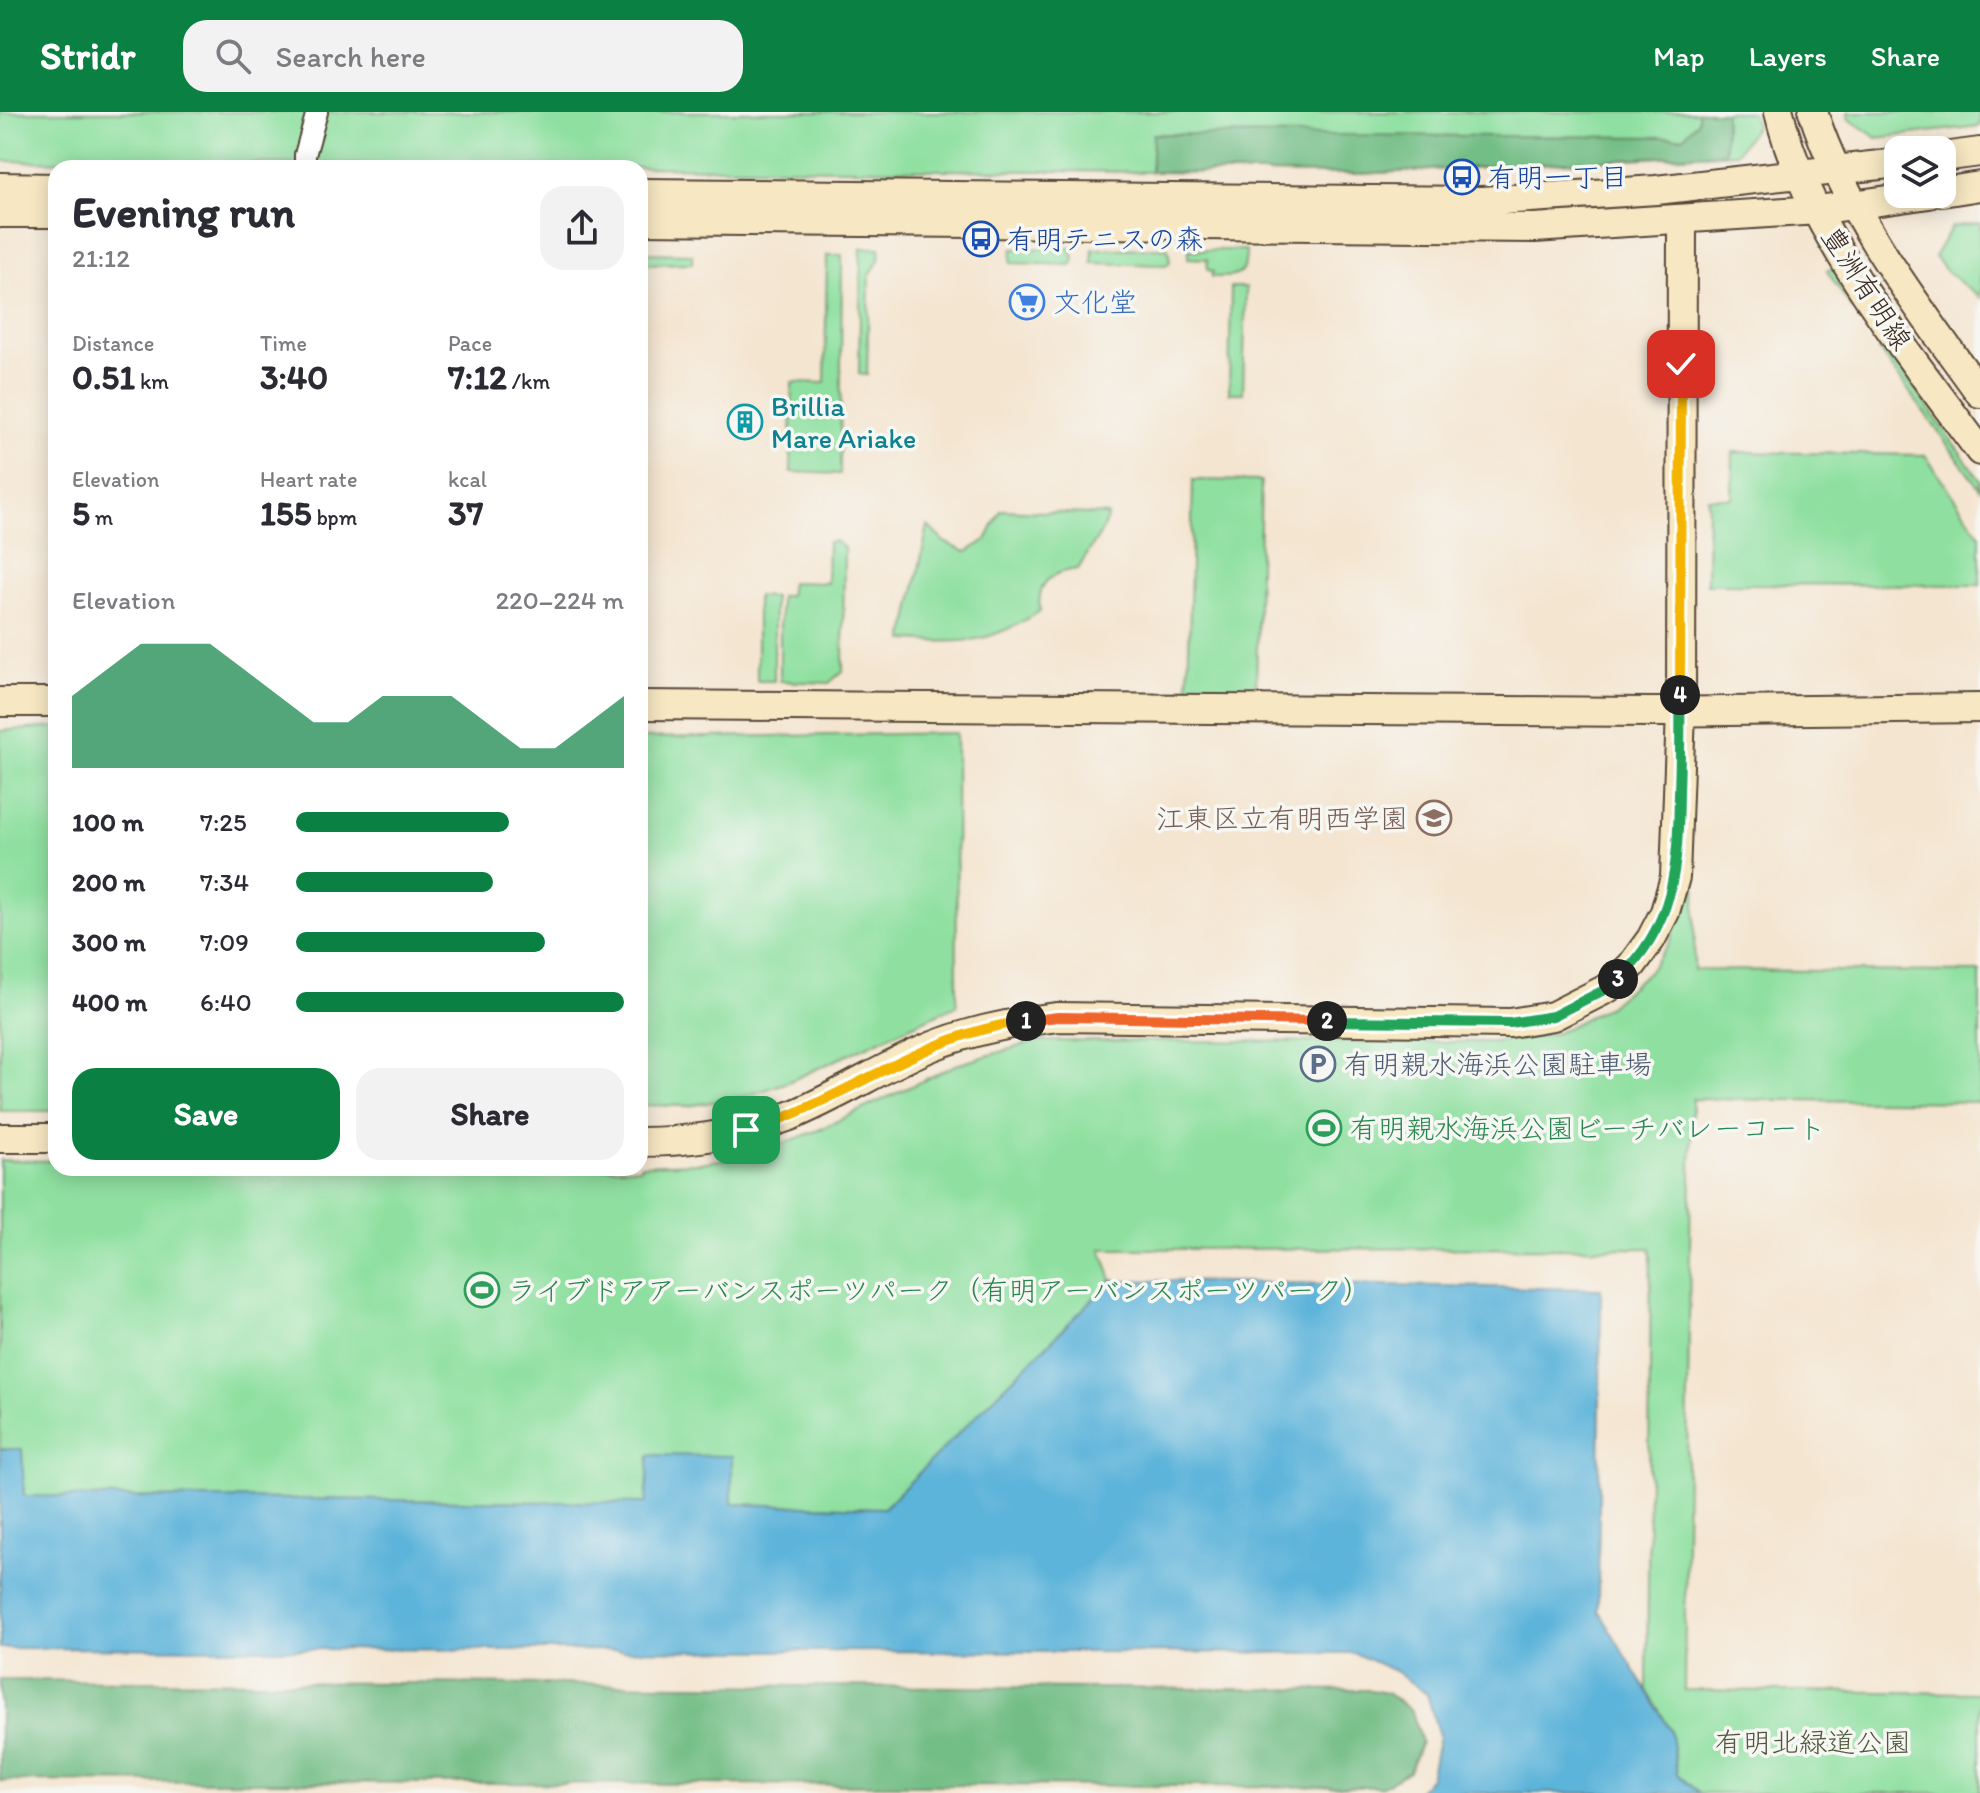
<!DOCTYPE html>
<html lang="en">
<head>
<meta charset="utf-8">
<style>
  body { margin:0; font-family:Itim,"Klee One",sans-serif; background:#f2f2f3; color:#2b2b33; height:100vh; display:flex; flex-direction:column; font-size:30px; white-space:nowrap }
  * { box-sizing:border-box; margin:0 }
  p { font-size:26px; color:#7c7c81 }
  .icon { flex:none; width:44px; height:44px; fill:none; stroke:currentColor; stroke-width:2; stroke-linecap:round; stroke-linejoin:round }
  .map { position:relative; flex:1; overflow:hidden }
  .sheet { position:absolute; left:48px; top:48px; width:600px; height:1016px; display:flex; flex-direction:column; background:#fff; border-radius:24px; box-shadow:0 4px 20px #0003 }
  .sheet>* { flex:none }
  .controls { position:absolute; left:1884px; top:24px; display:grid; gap:16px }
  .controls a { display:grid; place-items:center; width:72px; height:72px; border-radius:16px; background:#fff; box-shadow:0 4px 20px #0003; font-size:40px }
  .pin { position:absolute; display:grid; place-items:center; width:68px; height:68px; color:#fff; margin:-34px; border-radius:16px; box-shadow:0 4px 12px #0006 }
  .km { position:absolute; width:40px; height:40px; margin:-20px; border-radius:50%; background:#222; color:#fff; font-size:22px; line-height:40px; text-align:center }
  .round { display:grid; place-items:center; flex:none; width:84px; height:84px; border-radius:24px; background:#f2f2f3 }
  .headline { display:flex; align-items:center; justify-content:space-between; height:136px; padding:0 24px }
  h1 { font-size:44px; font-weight:700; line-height:60px }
  .metrics { display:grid; grid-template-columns:repeat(3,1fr); gap:12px; height:136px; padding:8px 24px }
  .metrics div { display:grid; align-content:center }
  .metrics b { font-size:34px; font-weight:700 }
  .metrics small { font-size:22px; font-weight:400 }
  .metrics p { font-size:22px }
  .chart { height:224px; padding:16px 24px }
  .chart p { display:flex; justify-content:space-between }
  .chart svg { width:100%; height:144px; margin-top:8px; fill:#0b8043; opacity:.7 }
  .cta { display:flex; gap:16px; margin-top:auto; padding:16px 24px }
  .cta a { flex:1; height:92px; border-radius:24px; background:#0b8043; color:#fff; font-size:32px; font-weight:700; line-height:92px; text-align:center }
  .cta a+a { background:#f2f2f3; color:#2b2b33 }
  ul { padding:0 24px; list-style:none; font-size:26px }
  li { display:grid; grid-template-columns:128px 96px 1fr; align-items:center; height:60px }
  li i { height:20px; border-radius:10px; background:#0b8043 }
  header { display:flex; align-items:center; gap:48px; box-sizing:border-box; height:112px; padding:0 40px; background:#0b8043; color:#fff }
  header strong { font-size:38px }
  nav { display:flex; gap:44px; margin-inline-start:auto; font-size:28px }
  .search { width:560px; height:72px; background:#f2f2f3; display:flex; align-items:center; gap:20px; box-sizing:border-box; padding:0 28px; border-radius:24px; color:#7c7c81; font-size:30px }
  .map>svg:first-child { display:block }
</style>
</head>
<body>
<header>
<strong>Stridr</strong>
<div class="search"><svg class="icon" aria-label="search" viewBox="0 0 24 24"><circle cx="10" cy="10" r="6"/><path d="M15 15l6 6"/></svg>Search here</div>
<nav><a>Map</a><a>Layers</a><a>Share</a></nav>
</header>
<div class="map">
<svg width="1980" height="1681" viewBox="0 0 1980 1681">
  <rect width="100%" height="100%" fill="#f6f6f2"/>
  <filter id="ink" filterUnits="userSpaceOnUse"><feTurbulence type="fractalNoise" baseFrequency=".0125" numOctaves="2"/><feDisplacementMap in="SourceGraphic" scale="16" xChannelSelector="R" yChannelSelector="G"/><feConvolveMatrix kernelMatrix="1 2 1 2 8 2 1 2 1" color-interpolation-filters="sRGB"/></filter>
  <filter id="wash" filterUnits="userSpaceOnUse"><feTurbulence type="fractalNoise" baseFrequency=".006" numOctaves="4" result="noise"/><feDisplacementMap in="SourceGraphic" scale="32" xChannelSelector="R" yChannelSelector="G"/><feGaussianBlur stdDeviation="1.8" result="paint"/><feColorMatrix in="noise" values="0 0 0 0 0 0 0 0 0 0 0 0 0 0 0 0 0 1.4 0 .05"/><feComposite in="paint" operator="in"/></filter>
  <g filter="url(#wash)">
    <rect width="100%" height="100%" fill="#f4e5d0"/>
    <path fill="#8fe0a0" stroke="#65855f" stroke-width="2" d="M0 0H1752L1756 14 1736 41 1360 62 0 49Z
      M1847 0H1980V14L1877 26 1849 7Z
      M1980 111V186L1946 159 1934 145 1952 115Z
      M861 136H880L879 148 869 165 867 263 859 262Z
      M1072 136 1074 148 1071 153 1011 151 1012 137Z
      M1168 136 1170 149 1167 153 1092 151 1093 137Z
      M1189 138H1246C1246 166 1237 165 1212 165L1213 159 1208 158 1207 147 1188 146Z
      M640 141 692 142V151L640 152Z
      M827 143H842L840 362 791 360 792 270 825 271Z
      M1832 156 1856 193 1852 197 1827 159Z
      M1231 175H1246L1243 281H1229Z
      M1884 234 1980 368V377L1879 238Z
      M1733 340 1925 343 1980 423V473L1707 472 1708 386H1732Z
      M1193 368 1261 369 1256 578H1188Z
      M1001 398 1108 403 1103 417 1078 457C1051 460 1036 470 1040 499 987 533 965 531 904 528L928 414 944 430 966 440 986 428Z
      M835 429 844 436 843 559 829 571 780 569V484H789L791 470 827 471 828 430Z
      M757 484 774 485V569H757Z
      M56 615V999H0V619Z
      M956 621 957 893 788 970 744 985 687 994 640 993V626Z
      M1696 748 1694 858 1980 860V990L1692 987 1684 1578 1980 1581V1681H1699L1677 1662 1670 1617 1647 1578 1651 1136 1101 1137 1112 1168 884 1396 732 1392V1344L647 1391 24 1384 22 1338 0 1337V1048L56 1049V1056H640V1053L699 1051 735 1046 776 1034 816 1019 956 953 1037 929 1495 930 1557 921 1609 894 1649 859 1670 830Z"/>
    <path fill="#73be86" stroke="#577452" stroke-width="2" d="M1698 0H1725V41L1360 62 1151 60 1153 22 1683 25 1698 9Z
      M0 1568 1371 1578 1387 1581 1412 1599 1421 1630 1409 1659 1381 1675 0 1669Z"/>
    <path fill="#5db4da" stroke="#4c6f7c" stroke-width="2" d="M1112 1168 1601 1177 1598 1498 1670 1617 1677 1662 1699 1681H1416L1430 1666 1439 1624 1427 1582 1395 1559 1354 1541 0 1536V1337H22L24 1384 646 1391 649 1343 732 1344V1392L884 1396Z"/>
  </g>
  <g filter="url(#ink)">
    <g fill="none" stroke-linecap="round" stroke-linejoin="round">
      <g stroke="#574639" stroke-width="24">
        <path id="street" d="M305 56V43L317 0"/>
      </g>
      <g stroke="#574639" stroke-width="32">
        <path id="secondary" d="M1779 0C1806 118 1909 242 1980 339
          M1813 0C1846 102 1918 195 1980 281
          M1942 45 1980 40
          M0 75 56 76
          M1942 80 1980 74
          M640 81 1482 89 1656 78 1898 51
          M0 101H56
          M640 108 1534 116 1818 98 1929 82
          M0 590H56
          M640 593 1649 600 1980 596
          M0 1026H56
          M640 1030C692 1030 741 1022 790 1004 839 984 884 954 933 934 973 918 1015 910 1058 905L1510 911 1553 904 1608 876 1632 853 1651 827 1665 800 1675 765 1681 599 1682 108"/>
      </g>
      <use href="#street" stroke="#fff" stroke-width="20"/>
      <use href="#secondary" stroke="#f7e8c3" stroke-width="28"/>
    </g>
  </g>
  <g fill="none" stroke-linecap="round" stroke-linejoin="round" filter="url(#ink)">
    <g stroke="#fff" stroke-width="16">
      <path id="split-1" d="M746 1018C762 1013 778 1009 793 1002 870 969 941 919 1026 909"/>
    </g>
    <g stroke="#fff" stroke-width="16">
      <path id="split-2" d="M1026 909 1058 905 1327 909"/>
    </g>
    <g stroke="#fff" stroke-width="16">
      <path id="split-3" d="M1327 909 1510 911 1553 904 1608 876 1618 867"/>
    </g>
    <g stroke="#fff" stroke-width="16">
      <path id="split-4" d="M1618 867C1675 814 1678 754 1679 681 1680 648 1681 616 1680 583"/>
    </g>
    <g stroke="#fff" stroke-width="16">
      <path id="split-5" d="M1680 583 1681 252"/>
    </g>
    <use href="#split-1" stroke="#f5b400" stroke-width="10"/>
    <use href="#split-2" stroke="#f0652b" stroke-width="10"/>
    <use href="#split-3" stroke="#22a559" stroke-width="10"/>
    <use href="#split-4" stroke="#22a559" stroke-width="10"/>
    <use href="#split-5" stroke="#f5b400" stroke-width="10"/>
  </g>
  <defs>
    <g id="bus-ring" transform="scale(1.8)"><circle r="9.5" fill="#f6f6f2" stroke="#1a4fb4" stroke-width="1.5"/><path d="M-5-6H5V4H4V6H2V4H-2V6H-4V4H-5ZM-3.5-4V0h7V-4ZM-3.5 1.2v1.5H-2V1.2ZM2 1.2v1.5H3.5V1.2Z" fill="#1a4fb4"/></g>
    <g id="supermarket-ring" transform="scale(1.8)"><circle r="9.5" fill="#f6f6f2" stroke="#3f7fe0" stroke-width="1.5"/><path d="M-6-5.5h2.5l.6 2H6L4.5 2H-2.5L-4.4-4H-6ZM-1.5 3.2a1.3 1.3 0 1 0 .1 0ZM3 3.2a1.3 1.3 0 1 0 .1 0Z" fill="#3f7fe0"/></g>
    <g id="building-ring" transform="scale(1.8)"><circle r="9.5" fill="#f6f6f2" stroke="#0f9aa8" stroke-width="1.5"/><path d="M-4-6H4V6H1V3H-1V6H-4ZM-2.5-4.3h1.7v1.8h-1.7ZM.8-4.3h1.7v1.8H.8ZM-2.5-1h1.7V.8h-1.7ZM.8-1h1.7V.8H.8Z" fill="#0f9aa8"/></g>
    <g id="school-ring" transform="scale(1.8)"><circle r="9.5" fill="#f6f6f2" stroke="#8d6e63" stroke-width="1.5"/><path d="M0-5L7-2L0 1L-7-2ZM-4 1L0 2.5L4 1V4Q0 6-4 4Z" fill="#8d6e63"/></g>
    <g id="parking-ring" transform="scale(1.8)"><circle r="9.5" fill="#f6f6f2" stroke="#5c6f8a" stroke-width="1.5"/><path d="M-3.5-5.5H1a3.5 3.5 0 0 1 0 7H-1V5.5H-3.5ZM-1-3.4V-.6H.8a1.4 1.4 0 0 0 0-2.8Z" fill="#5c6f8a"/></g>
    <g id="stadium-ring" transform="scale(1.8)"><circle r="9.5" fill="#f6f6f2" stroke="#2e9e5b" stroke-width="1.5"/><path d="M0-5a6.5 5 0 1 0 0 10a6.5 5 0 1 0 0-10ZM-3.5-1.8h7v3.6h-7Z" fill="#2e9e5b"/></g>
  </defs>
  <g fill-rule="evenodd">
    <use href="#bus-ring" x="1462" y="65"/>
    <use href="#bus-ring" x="981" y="127"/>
    <use href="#supermarket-ring" x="1027" y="190"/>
    <use href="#building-ring" x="745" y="310"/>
    <use href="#school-ring" x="1434" y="706"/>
    <use href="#parking-ring" x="1318" y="952"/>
    <use href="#stadium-ring" x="1324" y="1016"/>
    <use href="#stadium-ring" x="482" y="1178"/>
  </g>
  <g text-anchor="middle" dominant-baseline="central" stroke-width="7" stroke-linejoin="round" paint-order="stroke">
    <g font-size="28" fill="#164399" stroke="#f6f6f2" text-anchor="start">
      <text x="1488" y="65">有明一丁目</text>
      <text x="1007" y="127">有明テニスの森</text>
    </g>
    <g font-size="28" fill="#3b2a1e" stroke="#f6f6f2">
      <text transform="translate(1867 176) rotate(57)">豊洲有明線</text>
    </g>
    <g font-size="28" fill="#366cbe" stroke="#f6f6f2" text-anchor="start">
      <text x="1053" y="190">文化堂</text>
    </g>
    <g font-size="28" fill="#0d838f" stroke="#f6f6f2" text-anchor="start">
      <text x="771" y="294">Brillia<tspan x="771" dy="32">Mare Ariake</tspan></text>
    </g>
    <g font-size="28" fill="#785e54" stroke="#f6f6f2" text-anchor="end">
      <text x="1408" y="706">江東区立有明西学園</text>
    </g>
    <g font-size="28" fill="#4e5e75" stroke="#f6f6f2" text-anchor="start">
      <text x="1344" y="952">有明親水海浜公園駐車場</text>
    </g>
    <g font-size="28" fill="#27864d" stroke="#f6f6f2" text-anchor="start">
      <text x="1350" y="1016">有明親水海浜公園ビーチバレーコート</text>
      <text x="508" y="1178">ライブドアアーバンスポーツパーク（有明アーバンスポーツパーク）</text>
    </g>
    <g font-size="28" fill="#50583e" stroke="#f6f6f2">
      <text x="1813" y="1630">有明北緑道公園</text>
    </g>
  </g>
</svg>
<div class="controls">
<a><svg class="icon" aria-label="layers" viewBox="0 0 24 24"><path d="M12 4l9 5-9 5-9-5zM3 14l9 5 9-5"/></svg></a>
</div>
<div class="pin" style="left:746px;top:1018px;background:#1e9e55"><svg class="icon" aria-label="arrive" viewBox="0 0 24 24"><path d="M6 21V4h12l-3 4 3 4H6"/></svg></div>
<div class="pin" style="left:1681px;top:252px;background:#d93025"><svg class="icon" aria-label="check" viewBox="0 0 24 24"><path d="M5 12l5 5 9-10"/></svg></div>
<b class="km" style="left:1026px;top:909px">1</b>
<b class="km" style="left:1327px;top:909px">2</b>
<b class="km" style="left:1618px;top:867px">3</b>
<b class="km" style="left:1680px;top:583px">4</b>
<section class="sheet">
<div class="headline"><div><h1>Evening run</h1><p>21:12</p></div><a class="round"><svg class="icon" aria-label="share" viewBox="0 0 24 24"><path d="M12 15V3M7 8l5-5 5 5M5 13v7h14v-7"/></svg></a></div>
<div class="metrics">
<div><p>Distance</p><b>0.51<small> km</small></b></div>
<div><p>Time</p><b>3:40</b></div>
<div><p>Pace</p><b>7:12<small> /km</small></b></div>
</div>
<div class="metrics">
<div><p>Elevation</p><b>5<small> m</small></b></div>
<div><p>Heart rate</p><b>155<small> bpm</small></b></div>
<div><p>kcal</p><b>37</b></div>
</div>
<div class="chart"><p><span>Elevation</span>220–224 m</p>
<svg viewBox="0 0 160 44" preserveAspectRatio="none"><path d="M0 44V22L10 14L20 6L30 6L40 6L50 14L60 22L70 30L80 30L90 22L100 22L110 22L120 30L130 38L140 38L150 30L160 22V44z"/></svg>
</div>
<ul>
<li><b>100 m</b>7:25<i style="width:65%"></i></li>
<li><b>200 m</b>7:34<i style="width:60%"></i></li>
<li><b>300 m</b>7:09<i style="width:76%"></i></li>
<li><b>400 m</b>6:40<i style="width:100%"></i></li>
</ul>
<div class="cta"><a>Save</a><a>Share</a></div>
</section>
</div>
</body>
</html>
